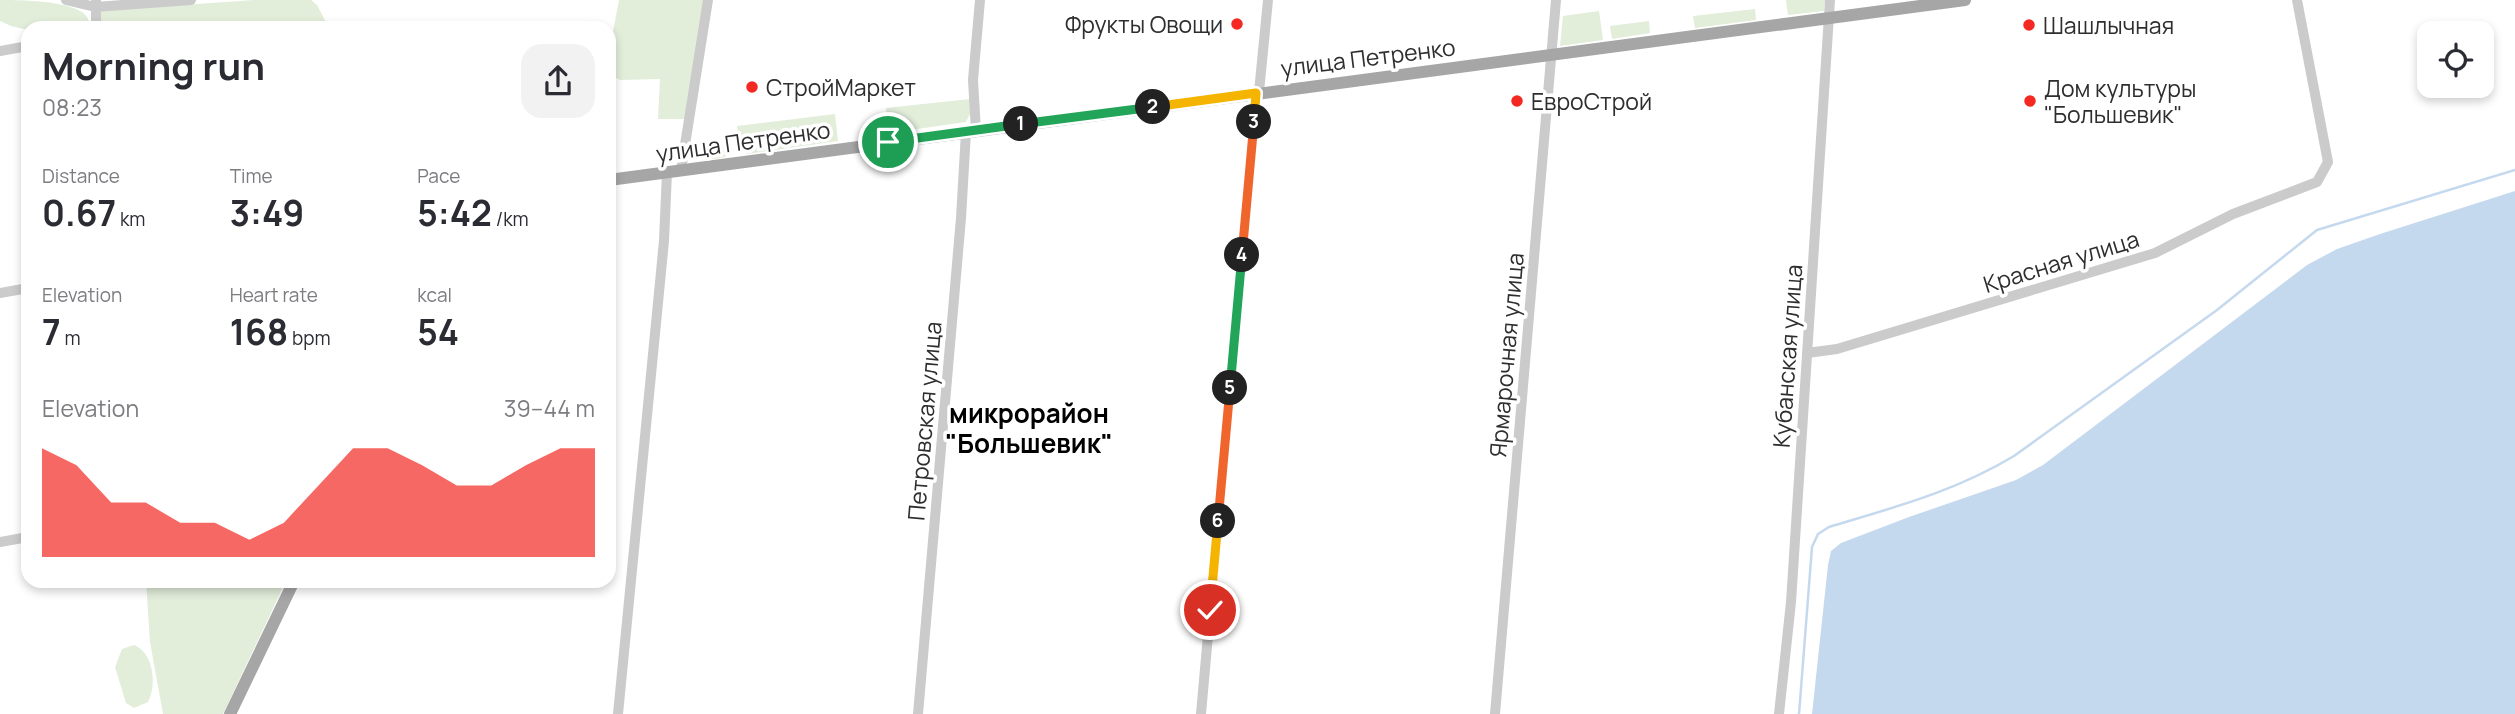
<!DOCTYPE html>
<html lang="en">
<head>
<meta charset="utf-8">
<style>
  body { margin:0; font-family:Manrope,sans-serif; background:#f2f2f3; color:#2b2b33; height:100vh; display:flex; flex-direction:column; font-size:26px; white-space:nowrap }
  * { box-sizing:border-box; margin:0 }
  p { font-size:23px; color:#7c7c81 }
  .icon { flex:none; width:38px; height:38px; fill:none; stroke:currentColor; stroke-width:2; stroke-linecap:round; stroke-linejoin:round }
  .map { position:relative; flex:1; overflow:hidden }
  .side { position:absolute; left:21px; top:21px; width:595px; height:567px; display:flex; flex-direction:column; background:#fff; border-radius:21px; box-shadow:0 4px 10px #0003 }
  .side>* { flex:none }
  .tools { position:absolute; left:2417px; top:21px; display:grid; gap:14px }
  .tools a { display:grid; place-items:center; width:77px; height:77px; border-radius:14px; background:#fff; box-shadow:0 4px 10px #0003; font-size:35px }
  .pin { position:absolute; display:grid; place-items:center; width:60px; height:60px; color:#fff; margin:-30px; border:4px solid #fff; border-radius:50%; box-shadow:0 2px 7px #0007 }
  .km { position:absolute; width:35px; height:35px; margin:-18px; border-radius:50%; background:#222; color:#fff; font-size:19px; line-height:35px; text-align:center }
  .round { display:grid; place-items:center; flex:none; width:74px; height:74px; border-radius:21px; background:#f2f2f3 }
  .head { display:flex; align-items:center; justify-content:space-between; height:119px; padding:0 21px }
  h1 { font-size:38px; font-weight:700; line-height:52px }
  .stats { display:grid; grid-template-columns:repeat(3,1fr); gap:10px; height:119px; padding:7px 21px }
  .stats div { display:grid; align-content:center }
  .stats b { font-size:35px; font-weight:700 }
  .stats small { font-size:19px; font-weight:400 }
  .stats p { font-size:19px }
  .chart { height:196px; padding:14px 21px }
  .chart p { display:flex; justify-content:space-between }
  .chart svg { width:100%; height:126px; margin-top:7px; fill:#f32922; opacity:.7 }
  .map>svg:first-child { display:block }
</style>
</head>
<body>
<div class="map">
<svg width="2515" height="714" viewBox="0 0 2515 714">
  <rect width="100%" height="100%" fill="#fff"/>
  <path fill="#e2edda" d="M0 0C19 0 99 0 88 28H28V30L11 26 0 21Z
    M254 0H311L317 5 329 28H99V11Z
    M619 0H704L685 119H658L660 79 620 80 609 74V53Z
    M1786 0H1825L1824 11 1788 15Z
    M1755 9 1756 20 1695 28 1693 16Z
    M1599 11 1603 40 1560 46 1563 16Z
    M1649 21 1650 33 1612 39 1610 26Z
    M970 99V114L966 122 889 133 886 108Z
    M835 114 838 141 747 154 740 147 737 126Z
    M728 144 729 150 725 157C713 159 698 164 695 148Z
    M146 581H286L223 714H163L150 642Z
    M134 645C154 653 157 685 148 702L134 708 126 703 115 667 122 649Z"/>
  <path fill="#c5d9ee" d="M2515 191V714H1812L1828 565 1831 551 1841 543 1909 517 2016 480 2043 465 2307 265 2337 249 2380 234Z"/>
  <g fill="none" stroke-linecap="round" stroke-linejoin="round">
    <path stroke="#c5d9ee" stroke-width="2.5" d="M1799 714 1812 547 1818 534 1829 527C1895 507 1954 492 2014 456L2217 310 2317 230 2515 170"/>
    <path stroke="#cbcbcb" stroke-width="10" d="M66 0 95 7 191 0
      M96 0V28
      M0 51 28 46
      M1259 92 1268 0
      M976 131 973 80 980 0
      M681 170 708 0
      M0 293 28 288
      M1807 353 1837 349 2155 253 2233 214 2317 182 2328 162 2297 0
      M0 542 28 537
      M618 714 664 241 667 172
      M918 714 961 218 966 132
      M1201 714 1256 93
      M1495 714 1556 0
      M1779 714 1791 602 1830 0"/>
    <path stroke="#a6a6a6" stroke-width="12" d="M609 180 1965 0
      M230 714 294 581"/>
  </g>
  <g fill="none" stroke-linecap="round" stroke-linejoin="round">
    <g stroke="#fff" stroke-width="14">
      <path id="split-1" d="M888 142 1021 124"/>
    </g>
    <g stroke="#fff" stroke-width="14">
      <path id="split-2" d="M1021 124 1153 107"/>
    </g>
    <g stroke="#fff" stroke-width="14">
      <path id="split-3" d="M1153 107 1256 93 1254 122"/>
    </g>
    <g stroke="#fff" stroke-width="14">
      <path id="split-4" d="M1242 255 1254 122"/>
    </g>
    <g stroke="#fff" stroke-width="14">
      <path id="split-5" d="M1230 388 1242 255"/>
    </g>
    <g stroke="#fff" stroke-width="14">
      <path id="split-6" d="M1218 521 1230 388"/>
    </g>
    <g stroke="#fff" stroke-width="14">
      <path id="split-7" d="M1210 610 1218 521"/>
    </g>
    <use href="#split-1" stroke="#22a559" stroke-width="9"/>
    <use href="#split-2" stroke="#22a559" stroke-width="9"/>
    <use href="#split-3" stroke="#f5b400" stroke-width="9"/>
    <use href="#split-4" stroke="#f0652b" stroke-width="9"/>
    <use href="#split-5" stroke="#22a559" stroke-width="9"/>
    <use href="#split-6" stroke="#f0652b" stroke-width="9"/>
    <use href="#split-7" stroke="#f5b400" stroke-width="9"/>
  </g>
  <g fill="#f32922" stroke="#fff" stroke-width="2.5">
    <circle cx="1237" cy="24" r="7"/>
    <circle cx="2029" cy="25" r="7"/>
    <circle cx="752" cy="87" r="7"/>
    <circle cx="1517" cy="101" r="7"/>
    <circle cx="2030" cy="101" r="7"/>
  </g>
  <g text-anchor="middle" dominant-baseline="central" stroke-width="7" stroke-linejoin="round" paint-order="stroke">
    <g font-size="23" fill="#2e2e2e" stroke="#fff" text-anchor="start">
      <text x="1223" y="24" text-anchor="end">Фрукты Овощи</text>
      <text x="2043" y="25">Шашлычная</text>
      <text x="766" y="87">СтройМаркет</text>
      <text x="2044" y="88">Дом культуры<tspan x="2044" dy="26">"Большевик"</tspan></text>
      <text x="1531" y="101">ЕвроСтрой</text>
    </g>
    <g font-size="23" fill="#2e2e2e" stroke="#fff">
      <text transform="translate(1368 57) rotate(-7)">улица Петренко</text>
      <text transform="translate(743 141) rotate(-8)">улица Петренко</text>
      <text transform="translate(2061 261) rotate(-17)">Красная улица</text>
      <text transform="translate(1506 355) rotate(-85)">Ярмарочная улица</text>
      <text transform="translate(1787 356) rotate(-86)">Кубанская улица</text>
      <text transform="translate(924 421) rotate(-85)">Петровская улица</text>
    </g>
    <g font-size="26" font-weight="bold" fill="#000" stroke="#fff">
      <text x="1029" y="413">микрорайон<tspan x="1029" dy="30">"Большевик"</tspan></text>
    </g>
  </g>
</svg>
<div class="tools">
<a><svg class="icon" aria-label="locate" viewBox="0 0 24 24"><circle cx="12" cy="12" r="6"/><path d="M12 2v4M12 18v4M2 12h4M18 12h4"/></svg></a>
</div>
<div class="pin" style="left:888px;top:142px;background:#1e9e55"><svg class="icon" aria-label="arrive" viewBox="0 0 24 24"><path d="M6 21V4h12l-3 4 3 4H6"/></svg></div>
<div class="pin" style="left:1210px;top:610px;background:#d93025"><svg class="icon" aria-label="check" viewBox="0 0 24 24"><path d="M5 12l5 5 9-10"/></svg></div>
<b class="km" style="left:1021px;top:124px">1</b>
<b class="km" style="left:1153px;top:107px">2</b>
<b class="km" style="left:1254px;top:122px">3</b>
<b class="km" style="left:1242px;top:255px">4</b>
<b class="km" style="left:1230px;top:388px">5</b>
<b class="km" style="left:1218px;top:521px">6</b>
<section class="side">
<div class="head"><div><h1>Morning run</h1><p>08:23</p></div><a class="round"><svg class="icon" aria-label="share" viewBox="0 0 24 24"><path d="M12 15V3M7 8l5-5 5 5M5 13v7h14v-7"/></svg></a></div>
<div class="stats">
<div><p>Distance</p><b>0.67<small> km</small></b></div>
<div><p>Time</p><b>3:49</b></div>
<div><p>Pace</p><b>5:42<small> /km</small></b></div>
</div>
<div class="stats">
<div><p>Elevation</p><b>7<small> m</small></b></div>
<div><p>Heart rate</p><b>168<small> bpm</small></b></div>
<div><p>kcal</p><b>54</b></div>
</div>
<div class="chart"><p><span>Elevation</span>39–44 m</p>
<svg viewBox="0 0 160 44" preserveAspectRatio="none"><path d="M0 44V6L10 12L20 25L30 25L40 32L50 32L60 38L70 32L80 19L90 6L100 6L110 12L120 19L130 19L140 12L150 6L160 6V44z"/></svg>
</div>
</section>
</div>
</body>
</html>
